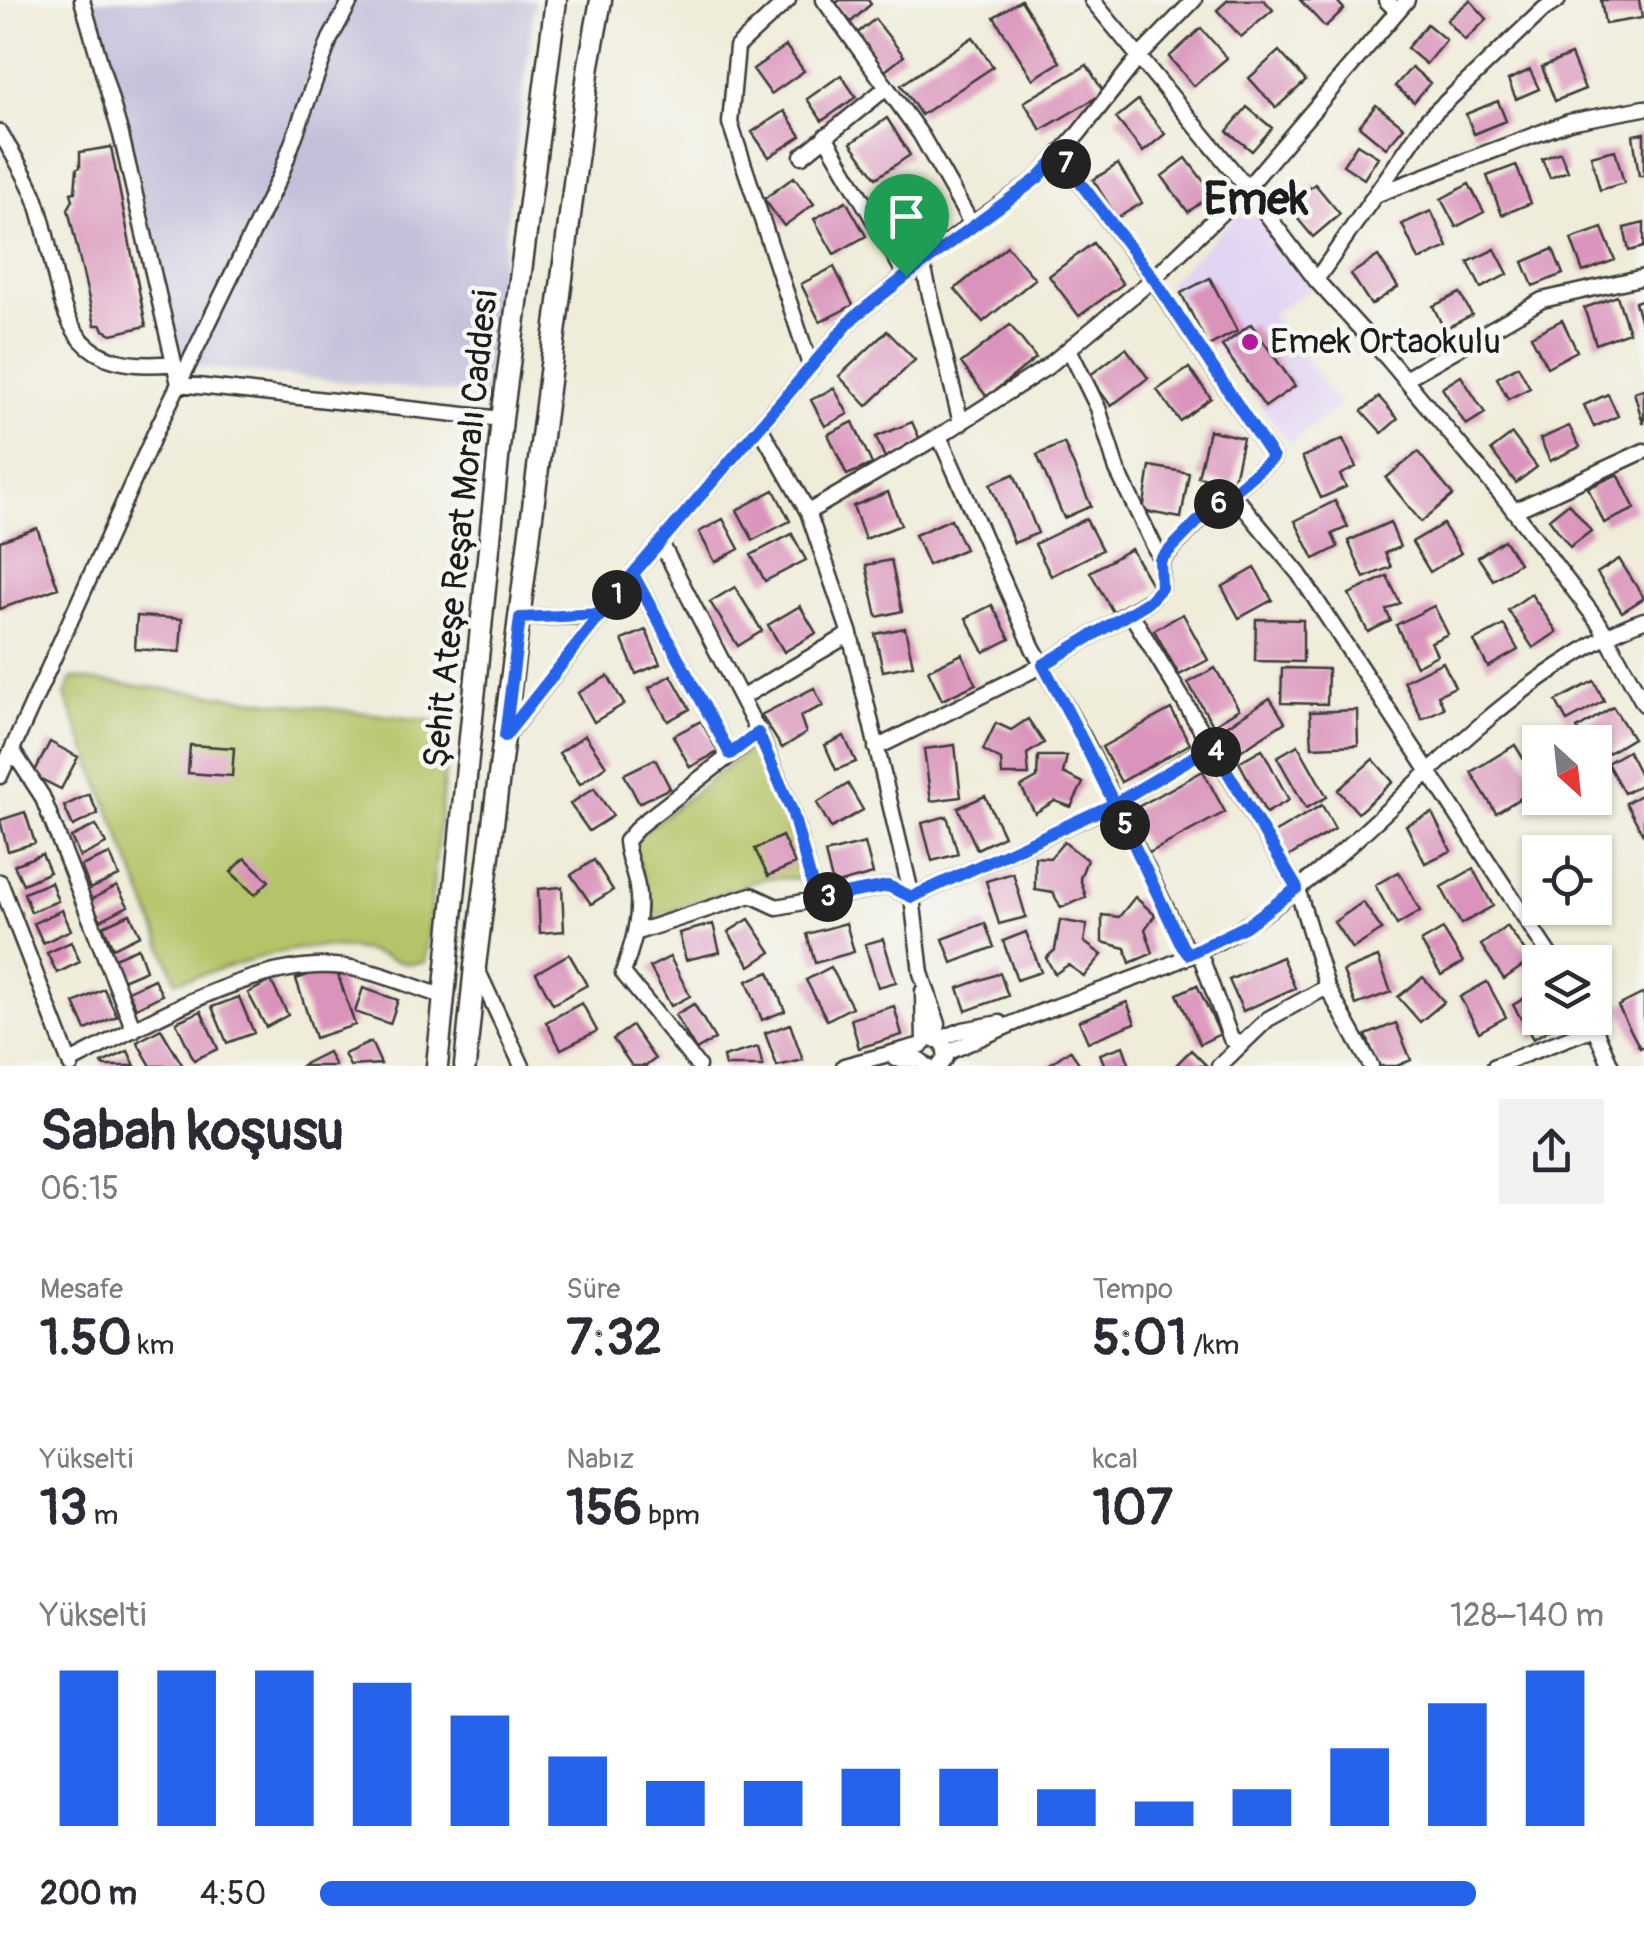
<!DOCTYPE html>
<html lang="tr">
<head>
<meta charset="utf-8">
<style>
  body { margin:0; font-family:Pangolin,sans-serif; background:#f2f2f3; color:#2b2b33; height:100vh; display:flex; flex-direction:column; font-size:38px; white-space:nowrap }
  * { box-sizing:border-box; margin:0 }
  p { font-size:32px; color:#7c7c81 }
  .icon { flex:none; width:55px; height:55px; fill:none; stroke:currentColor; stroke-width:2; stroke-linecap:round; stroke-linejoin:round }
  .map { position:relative; height:1066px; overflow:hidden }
  .sheet { display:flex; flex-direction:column; background:#fff; flex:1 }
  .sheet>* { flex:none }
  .needle { width:65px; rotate:153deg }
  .fabs { position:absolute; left:1522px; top:725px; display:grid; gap:20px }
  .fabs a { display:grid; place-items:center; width:90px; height:90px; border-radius:0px; background:#fff; box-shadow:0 2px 8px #0004; font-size:50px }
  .pin { position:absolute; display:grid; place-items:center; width:85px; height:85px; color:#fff; margin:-102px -42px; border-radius:50% 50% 50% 0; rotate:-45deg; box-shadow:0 0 10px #0007 }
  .pin .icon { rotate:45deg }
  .km { position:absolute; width:50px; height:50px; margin:-25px; border-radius:50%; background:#222; color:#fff; font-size:28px; line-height:50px; text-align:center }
  .round { display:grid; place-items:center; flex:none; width:105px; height:105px; border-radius:0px; background:#f2f2f3 }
  .headline { display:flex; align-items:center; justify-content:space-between; height:170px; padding:0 40px }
  h1 { font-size:55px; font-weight:700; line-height:75px }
  .figures { display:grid; grid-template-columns:repeat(3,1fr); gap:15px; height:170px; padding:10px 40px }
  .figures div { display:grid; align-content:center }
  .figures b { font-size:50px; font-weight:700 }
  .figures small { font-size:28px; font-weight:400 }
  .figures p { font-size:28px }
  .chart { height:280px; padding:20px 40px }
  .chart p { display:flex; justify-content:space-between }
  .chart svg { width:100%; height:180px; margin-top:10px; stroke:#2563eb; stroke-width:6 }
  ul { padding:0 40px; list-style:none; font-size:32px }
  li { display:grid; grid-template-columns:160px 120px 1fr; align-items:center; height:75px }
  li i { height:25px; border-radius:12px; background:#2563eb }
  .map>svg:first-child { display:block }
</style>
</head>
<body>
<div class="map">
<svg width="1644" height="1066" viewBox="0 0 1644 1066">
  <rect width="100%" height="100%" fill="#f6f6f2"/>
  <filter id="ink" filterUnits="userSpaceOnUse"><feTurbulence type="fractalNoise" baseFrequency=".01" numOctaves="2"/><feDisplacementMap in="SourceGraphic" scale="20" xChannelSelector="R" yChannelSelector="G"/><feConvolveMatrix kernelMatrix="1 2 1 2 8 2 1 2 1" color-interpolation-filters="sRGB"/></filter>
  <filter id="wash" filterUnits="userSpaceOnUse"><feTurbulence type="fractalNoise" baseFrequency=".0048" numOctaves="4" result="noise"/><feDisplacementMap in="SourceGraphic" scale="40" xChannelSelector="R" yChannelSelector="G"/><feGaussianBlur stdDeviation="2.25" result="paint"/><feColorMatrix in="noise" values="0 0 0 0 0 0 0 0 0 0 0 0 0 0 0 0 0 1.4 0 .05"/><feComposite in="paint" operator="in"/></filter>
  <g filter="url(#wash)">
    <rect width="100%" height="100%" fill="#efecd9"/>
    <path fill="#e2d4f3" d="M1248 205 1315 287 1271 314 1341 405 1289 443 1168 283Z"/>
    <path fill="#c5c0da" d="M86 0H535L485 396 180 365Z"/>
    <path fill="#b5c467" stroke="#687042" stroke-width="2.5" d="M72 678 450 723 425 962C398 967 391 957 366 951 354 949 339 947 327 947 276 946 226 971 176 981L65 695Z
      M753 747 787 814 800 879 765 878 655 917 632 841Z"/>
    <g id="blocks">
      <path fill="#da94bb" d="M840 0H868L871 4 851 22 835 4Z
        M1021 0 1060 62 1033 79 994 17Z
        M1228 0H1264L1273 10 1241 37 1217 10Z
        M1300 0H1336L1344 9 1325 27Z
        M1470 0 1487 19 1465 40 1447 20Z
        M1601 0H1639L1642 18 1605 24Z
        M875 19 904 56 885 71 855 35Z
        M1427 24 1446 40 1426 64 1407 48Z
        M1201 28 1227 58 1194 86 1169 57Z
        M973 37 993 67 921 115 901 85Z
        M786 46 804 71 771 94 753 69Z
        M1279 51 1306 81 1276 108 1249 78Z
        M1571 55 1585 89 1555 101 1542 67Z
        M1087 65 1104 93 1041 130 1024 102Z
        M1412 67 1430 83 1414 102 1395 86Z
        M1530 70 1539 89 1516 99 1508 80Z
        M841 75 856 97 822 121 807 99Z
        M1138 100 1165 134 1143 152 1116 118Z
        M1498 101 1506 121 1474 134 1466 114Z
        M1376 105 1404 127 1386 148 1359 126Z
        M1247 107 1272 128 1252 151 1227 131Z
        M784 111 801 136 769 157 752 132Z
        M887 118 910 155 876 178 851 143Z
        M1644 133V176H1639L1633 135Z
        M1357 144 1378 157 1364 179 1343 165Z
        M111 147 146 326 112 334 104 330 102 325H95L68 209 73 200 71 193 75 192 77 168 80 167V152Z
        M1615 150 1624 183 1600 190 1591 156Z
        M1560 152 1568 171 1550 178 1542 159Z
        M1186 158 1213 194 1188 212 1162 176Z
        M1118 164 1142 203 1117 218 1093 180Z
        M1516 165 1531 203 1502 215 1487 176Z
        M794 177 814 204 784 226 764 199Z
        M1315 184 1340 214 1313 237 1287 206Z
        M1469 184 1484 212 1456 227 1441 199Z
        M846 201 866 236 834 254 814 219Z
        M1431 211 1448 247 1419 260 1402 224Z
        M1644 223V247L1629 251 1624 228Z
        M1602 228 1615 260 1583 272 1571 239Z
        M1093 243 1123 284 1079 316 1049 276Z
        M1007 246 1035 279 983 322 955 289Z
        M1495 249 1508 274 1481 288 1468 262Z
        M1553 249 1563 274 1533 286 1523 262Z
        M1378 256 1398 287 1371 305 1351 274Z
        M834 267 853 305 820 322 801 284Z
        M1210 278 1237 331 1208 346 1181 293Z
        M1460 293 1472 315 1444 329 1433 306Z
        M1617 296 1629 332 1596 344 1584 308Z
        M1644 299V329L1643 330 1635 302Z
        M1562 320 1577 351 1547 367 1531 336Z
        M1251 324 1295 386 1265 407 1222 346Z
        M1010 325 1036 358 987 397 961 363Z
        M887 331 915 360 867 406 839 376Z
        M1126 348 1148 378 1111 406 1089 376Z
        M1518 366 1530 388 1508 399 1497 378Z
        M1189 368 1211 398 1180 421 1157 390Z
        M1461 376 1485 413 1466 425 1442 388Z
        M834 388 848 414 825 426 811 400Z
        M1644 389V423H1643L1634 392Z
        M1608 394 1618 416 1594 427 1584 405Z
        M1379 397 1398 419 1382 433 1362 411Z
        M853 422 872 464 847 475 828 434Z
        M912 422 922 444 886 460 876 437Z
        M1569 426 1580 447 1550 461 1540 439Z
        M1209 430 1243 438 1233 484 1198 477Z
        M1512 434 1537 467 1516 483 1491 450Z
        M1343 439 1356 467 1340 475 1346 487 1321 498 1302 457Z
        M1064 443 1091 506 1064 518 1037 455Z
        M1418 452 1453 495 1421 522 1386 478Z
        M1150 466 1189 473 1181 518 1143 511Z
        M1014 474 1038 533 1014 543 990 484Z
        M1618 474 1635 509 1604 523 1588 488Z
        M774 490 790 521 753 540 737 510Z
        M888 492 901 525 865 539 853 506Z
        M1335 501 1348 527 1332 534 1338 547 1314 559 1295 521Z
        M1569 503 1591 531 1570 547 1549 519Z
        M723 519 739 549 715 562 699 532Z
        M951 519 965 549 928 565 915 535Z
        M1086 519 1102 550 1051 576 1035 544Z
        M1390 522 1400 547 1385 553 1391 567 1364 578 1348 541Z
        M1443 524 1461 553 1430 572 1412 542Z
        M37 528 58 588 0 609V541Z
        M792 534 806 560 765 581 751 555Z
        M1504 540 1519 563 1493 580 1478 557Z
        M1131 549 1154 588 1113 612 1090 572Z
        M1619 559 1644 598 1622 612 1597 573Z
        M891 560 902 611 877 617 866 565Z
        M1255 568 1272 600 1239 618 1222 587Z
        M1387 576 1400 603 1386 610 1391 621 1368 632 1349 594Z
        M735 587 762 631 738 646 710 602Z
        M1531 594 1557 632 1533 648 1508 610Z
        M992 605 1010 639 984 652 966 618Z
        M800 606 816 633 784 652 768 625Z
        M1434 606 1448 634 1431 642 1437 655 1416 666 1396 625Z
        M1183 614 1208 660 1179 675 1154 630Z
        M137 616 182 619 180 652 135 649Z
        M1256 619 1303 620V662L1255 661Z
        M1504 625 1518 650 1488 667 1474 641Z
        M905 628 913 665 883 671 875 634Z
        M646 630 660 664 636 674 622 640Z
        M962 654 976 684 942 700 928 670Z
        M1443 662 1455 687 1438 695 1444 708 1422 719 1404 681Z
        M1215 668 1239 709 1213 725 1188 683Z
        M1282 668 1328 669 1327 704 1281 703Z
        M671 675 690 709 668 721 649 688Z
        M608 676 624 704 594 722 578 693Z
        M1594 681 1604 701 1567 721 1556 701Z
        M814 688 823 706 800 716 806 733 782 748 761 715Z
        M1270 698 1285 722 1237 753 1222 729Z
        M1613 707 1633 738 1595 761V742H1585L1577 729Z
        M1171 709 1190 744 1121 782 1102 747Z
        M1357 710 1358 745 1312 747 1310 712Z
        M1028 719 1044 743 1027 754 1029 775H1002L1001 760 983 750 996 723 1011 730Z
        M701 721 718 752 690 767 673 736Z
        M585 735 606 766 580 784 559 753Z
        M844 736 856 762 836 770 825 745Z
        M50 742 78 757 61 789 33 775Z
        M190 745 234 748 232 776 188 773Z
        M955 745 961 797 931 801 924 749Z
        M1298 745 1327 797 1306 808 1277 757Z
        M1515 745 1540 786 1496 813 1471 772Z
        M1262 749 1289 800 1266 813 1239 762Z
        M1628 751 1644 783 1624 793 1607 763Z
        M1038 756H1067L1063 773 1083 783 1071 807 1055 801 1035 813 1021 787 1037 778Z
        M655 759 670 788 639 803 624 774Z
        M1373 759 1393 782 1358 813 1338 790Z
        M1203 771 1225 812 1149 853 1127 813Z
        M848 784 863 810 831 828 817 803Z
        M594 788 613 816 589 831 570 804Z
        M1644 793V836L1626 803Z
        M89 794 98 814 73 826 64 806Z
        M985 796 1004 836 977 849 958 808Z
        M1322 805 1335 829 1286 858 1272 834Z
        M25 812 35 843 8 851 0 820Z
        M1432 813 1451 851 1425 863 1406 825Z
        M947 816 958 854 932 861 922 823Z
        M96 825 106 844 80 857 71 837Z
        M782 836 795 864 768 876 755 849Z
        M1064 842 1087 860 1080 878 1086 897 1061 908 1053 893 1035 890V857L1050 858Z
        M865 843 873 874 833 885 825 853Z
        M42 854 50 872 23 884 14 865Z
        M110 854 119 876 90 889 81 866Z
        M245 858 269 881 255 895 231 872Z
        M594 860 613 890 591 904 571 875Z
        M1473 869 1493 906 1461 924 1441 887Z
        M1399 872 1420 911 1397 925 1375 885Z
        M1013 873 1026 917 999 924 986 881Z
        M51 882 58 901 31 912 24 893Z
        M117 886 128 906 101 920 90 900Z
        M562 887 564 931 540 933 538 889Z
        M1135 897 1155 915 1145 929 1153 953 1130 963 1125 948 1102 942V915L1119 917Z
        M1363 902 1382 930 1352 949 1334 922Z
        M62 910 71 930 43 943 34 923Z
        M130 914 140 935 113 948 103 926Z
        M749 919 771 952 750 966 728 932Z
        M1060 920 1087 925 1084 942 1102 955 1084 976 1068 965 1055 974 1046 958 1055 950Z
        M846 923 854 952 815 963 807 934Z
        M985 923 994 947 952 963 943 939Z
        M713 924 720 952 686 960 679 933Z
        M1507 926 1531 960 1504 979 1481 945Z
        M1443 929 1463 962 1441 975 1421 942Z
        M1026 932 1041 972 1017 980 1003 941Z
        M883 939 896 982 878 987 865 944Z
        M71 942 80 962 57 973 47 953Z
        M138 948 146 970 120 981 112 959Z
        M569 954 587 985 553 1004 536 973Z
        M670 957 690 996 671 1006 650 967Z
        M1282 957 1295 988 1243 1011 1229 980Z
        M1378 957 1391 992 1356 1005 1343 971Z
        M335 966 355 1025 315 1038 296 979Z
        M831 967 852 1007 827 1020 806 980Z
        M769 972 785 1011 762 1020 747 981Z
        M1000 973 1008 996 966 1011 958 988Z
        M1423 977 1444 1002 1420 1022 1398 997Z
        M154 979 162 995 136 1008 128 991Z
        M271 981 288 1015 266 1027 248 993Z
        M1487 982 1506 1017 1479 1032 1460 997Z
        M1197 985 1220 1034 1200 1044 1177 994Z
        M363 988 398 1000 390 1024 355 1012Z
        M104 989 117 1016 86 1030 74 1003Z
        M1540 989V1018H1561L1563 1021 1533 1039 1513 1005Z
        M1644 993V1046L1640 1048 1618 1006Z
        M239 997 254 1033 227 1043 212 1007Z
        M1127 1002 1135 1023 1088 1042 1079 1021Z
        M582 1003 597 1031 561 1049 546 1022Z
        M694 1004 715 1039 696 1050 675 1015Z
        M894 1006 902 1035 859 1048 851 1019Z
        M201 1011 218 1049 194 1060 176 1022Z
        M1396 1023 1411 1060 1397 1066H1378L1366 1035Z
        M790 1024 803 1060 777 1066 765 1033Z
        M632 1026 655 1059 646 1066H632L613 1039Z
        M161 1029 183 1066H151L137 1042Z
        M371 1042 381 1064 350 1066 344 1054Z
        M1123 1046 1130 1066H1105L1100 1054Z
        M758 1047 763 1066H725L723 1057Z
        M1070 1050 1081 1066H1047Z
        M1191 1050 1207 1066H1175Z
        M128 1051 135 1066H104L102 1063Z
        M328 1052 335 1066H300Z"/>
    </g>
  </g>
  <g filter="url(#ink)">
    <use href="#blocks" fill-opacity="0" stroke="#3c3b38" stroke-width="2.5"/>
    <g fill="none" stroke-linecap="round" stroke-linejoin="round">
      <g stroke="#3c3b38" stroke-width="19">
        <path id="street" d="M82 0 121 135 179 384 502 419
          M788 0 737 47 730 123 811 368
          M824 0 921 135 972 225
          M1092 0 1247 188 1316 280 1388 359 1509 504 1599 623 1644 704
          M1386 0 1397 11
          M0 132C12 154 28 177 36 200 67 290 47 377 174 363
          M825 136 906 276
          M802 156 886 88
          M1375 195 1569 122 1644 108
          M922 262 961 423
          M1316 280 1427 120 1544 9 1558 0
          M1069 349 1098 408 1117 470 1161 560
          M1405 379 1542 300 1644 277
          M761 429 808 512 850 634 912 897 921 973 938 1024 935 1040
          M939 436 1033 648 1085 741 1188 954
          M1232 493 1299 574 1554 962
          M1514 511 1644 451
          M808 512 949 430 1047 367 1153 279 1247 188 1407 0
          M661 543 759 733 792 811 816 899
          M633 574 730 754
          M1130 612 1297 888 1327 987 1371 1066
          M520 618 601 615
          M741 698 850 634
          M506 736 633 574 854 317 960 233 1038 178 1079 133 1139 57 1194 0
          M876 748 1043 665 1148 602 1161 588V560L1199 521 1273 458 1153 279 1059 155
          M12 750 42 796 134 1030
          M0 776 156 431 281 174 330 39 351 0
          M0 882 71 1066
          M637 932 751 895 777 907 888 886 912 897 1115 804 1211 745
          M1198 949 1231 1039 1241 1045
          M476 967 522 1066
          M923 991 924 1043
          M1590 1018 1611 1066
          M938 1040 963 1030 1000 1023
          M947 1053C982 1037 1016 1021 1052 1008 1118 984 1188 963 1248 924 1362 851 1444 741 1557 667 1586 648 1611 631 1644 620
          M895 1059 920 1060 927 1066
          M70 1062C144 1025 249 961 334 966 371 968 410 986 445 997
          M698 1066 623 973C632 946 642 917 637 887 635 871 627 858 626 841L640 825 759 733
          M844 1066 922 1045
          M939 1066 946 1058 944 1045
          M1219 1066 1268 1019 1327 987
          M1495 1066 1597 1027"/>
      </g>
      <g stroke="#3c3b38" stroke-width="25">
        <path id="secondary" d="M437 1066 502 419 556 0
          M465 1066 475 966 589 65 601 0"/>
      </g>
      <use href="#street" stroke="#fff" stroke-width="14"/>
      <use href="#secondary" stroke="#fff" stroke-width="20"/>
    </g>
  </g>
  <g fill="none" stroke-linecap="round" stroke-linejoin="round" filter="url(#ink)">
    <g stroke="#fff" stroke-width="20">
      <path id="route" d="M906 276 854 317 633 574 505 736 520 618 602 614 633 574 730 754 758 733 792 811 816 899 888 886 912 897 1114 804 1212 746 1297 888 1246 926 1188 954 1182 946C1137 851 1093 757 1043 665L1148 602 1161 588 1160 560 1198 521 1273 458 1154 279 1059 155 1038 178 906 276"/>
    </g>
    <use href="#route" stroke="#2563eb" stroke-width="12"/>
  </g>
  <circle fill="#b5179e" stroke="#f6f6f2" stroke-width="4" cx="1250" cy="342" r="10"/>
  <g text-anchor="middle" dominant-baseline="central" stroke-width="9" stroke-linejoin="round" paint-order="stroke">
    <g font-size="35" fill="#1c1c1c" stroke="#f6f6f2" text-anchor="start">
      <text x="1270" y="342">Emek Ortaokulu</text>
    </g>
    <g font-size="35" fill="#1c1c1c" stroke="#f6f6f2">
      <text transform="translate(461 529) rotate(-84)">Şehit Ateşe Reşat Moralı Caddesi</text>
    </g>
    <g font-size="45" font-weight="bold" fill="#1c1c1c" stroke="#f6f6f2">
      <text x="1256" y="200">Emek</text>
    </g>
  </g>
</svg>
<div class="fabs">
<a><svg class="needle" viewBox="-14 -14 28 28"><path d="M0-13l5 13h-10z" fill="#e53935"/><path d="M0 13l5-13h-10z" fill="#7c7c81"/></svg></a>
<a><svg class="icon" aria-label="locate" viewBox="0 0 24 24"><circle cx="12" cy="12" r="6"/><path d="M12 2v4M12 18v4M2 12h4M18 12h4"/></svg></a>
<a><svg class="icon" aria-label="layers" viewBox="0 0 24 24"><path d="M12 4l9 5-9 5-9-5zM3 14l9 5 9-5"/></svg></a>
</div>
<div class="pin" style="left:906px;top:276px;background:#1e9e55"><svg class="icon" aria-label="arrive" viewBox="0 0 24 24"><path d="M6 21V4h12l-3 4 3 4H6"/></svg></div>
<b class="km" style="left:617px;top:595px">1</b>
<b class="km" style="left:828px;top:897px">3</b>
<b class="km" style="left:1216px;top:752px">4</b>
<b class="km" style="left:1125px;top:825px">5</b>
<b class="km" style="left:1219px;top:504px">6</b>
<b class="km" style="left:1066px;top:164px">7</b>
</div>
<section class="sheet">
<div class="headline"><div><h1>Sabah koşusu</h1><p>06:15</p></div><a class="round"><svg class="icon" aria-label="share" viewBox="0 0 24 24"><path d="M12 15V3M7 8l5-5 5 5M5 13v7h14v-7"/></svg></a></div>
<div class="figures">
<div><p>Mesafe</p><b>1.50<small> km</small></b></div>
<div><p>Süre</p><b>7:32</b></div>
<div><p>Tempo</p><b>5:01<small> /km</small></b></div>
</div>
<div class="figures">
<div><p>Yükselti</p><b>13<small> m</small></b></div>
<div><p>Nabız</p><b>156<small> bpm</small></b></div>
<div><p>kcal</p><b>107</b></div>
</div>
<div class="chart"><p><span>Yükselti</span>128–140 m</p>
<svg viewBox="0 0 160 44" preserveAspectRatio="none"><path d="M5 44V6M15 44V6M25 44V6M35 44V9M45 44V17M55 44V27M65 44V33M75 44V33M85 44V30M95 44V30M105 44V35M115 44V38M125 44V35M135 44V25M145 44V14M155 44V6"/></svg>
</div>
<ul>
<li><b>200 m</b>4:50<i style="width:90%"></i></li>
</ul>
</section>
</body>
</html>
